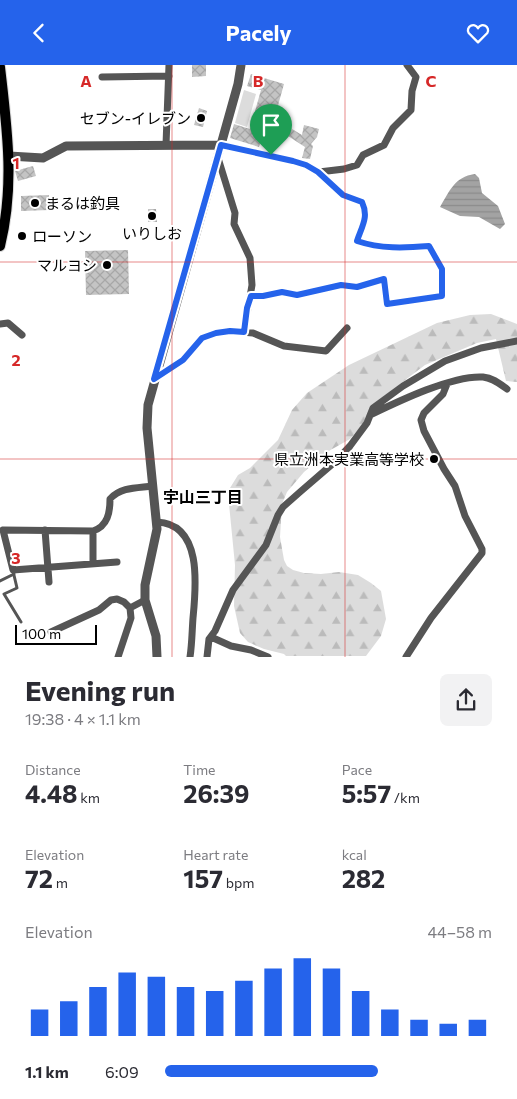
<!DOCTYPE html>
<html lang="en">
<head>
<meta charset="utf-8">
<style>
  body { margin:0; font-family:Commissioner,"Noto Sans JP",sans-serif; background:#f2f2f3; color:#2b2b33; height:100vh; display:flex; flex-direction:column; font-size:19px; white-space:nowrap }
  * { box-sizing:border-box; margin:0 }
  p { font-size:16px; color:#7c7c81 }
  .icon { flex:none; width:28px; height:28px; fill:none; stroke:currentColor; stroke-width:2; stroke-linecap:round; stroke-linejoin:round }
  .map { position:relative; height:592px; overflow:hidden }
  .sheet { display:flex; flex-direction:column; background:#fff; flex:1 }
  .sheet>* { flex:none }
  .scale { position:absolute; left:15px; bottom:12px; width:82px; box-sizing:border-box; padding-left:5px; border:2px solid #000; border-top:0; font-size:14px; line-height:18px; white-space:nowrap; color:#000; -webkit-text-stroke:4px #fff; paint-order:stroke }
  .pin { position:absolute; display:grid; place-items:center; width:42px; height:42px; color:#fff; margin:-51px -21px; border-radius:50% 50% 50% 0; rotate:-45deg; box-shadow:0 0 5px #0007 }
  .pin .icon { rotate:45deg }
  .round { display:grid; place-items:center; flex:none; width:52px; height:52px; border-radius:8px; background:#f2f2f3 }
  .overview { display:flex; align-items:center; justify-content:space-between; height:85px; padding:0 25px }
  h1 { font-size:28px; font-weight:700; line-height:38px }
  .metrics { display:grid; grid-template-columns:repeat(3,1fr); gap:8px; height:85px; padding:5px 25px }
  .metrics div { display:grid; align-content:center }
  .metrics b { font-size:25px; font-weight:700 }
  .metrics small { font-size:14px; font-weight:400 }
  .metrics p { font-size:14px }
  .chart { height:140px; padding:10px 25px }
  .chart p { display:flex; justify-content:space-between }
  .chart svg { width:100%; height:90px; margin-top:5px; stroke:#2563eb; stroke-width:6 }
  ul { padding:0 25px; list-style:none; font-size:16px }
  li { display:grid; grid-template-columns:80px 60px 1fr; align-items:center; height:38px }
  li i { height:12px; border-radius:6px; background:#2563eb }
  header { display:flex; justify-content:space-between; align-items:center; height:65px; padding:0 25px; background:#2563eb; color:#fff; font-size:22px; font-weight:700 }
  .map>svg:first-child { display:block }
</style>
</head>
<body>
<header><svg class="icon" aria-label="back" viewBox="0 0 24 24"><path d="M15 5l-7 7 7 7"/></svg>Pacely<svg class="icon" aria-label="heart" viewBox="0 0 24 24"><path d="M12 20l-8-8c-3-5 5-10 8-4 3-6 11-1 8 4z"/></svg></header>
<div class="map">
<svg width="517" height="592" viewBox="0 0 517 592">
  <defs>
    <pattern id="forest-firs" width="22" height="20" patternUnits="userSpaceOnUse" patternTransform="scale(1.25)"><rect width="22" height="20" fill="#dcdcdc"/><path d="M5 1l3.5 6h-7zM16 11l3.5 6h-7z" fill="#bbb"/></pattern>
    <pattern id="water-rules" width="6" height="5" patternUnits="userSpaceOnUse" patternTransform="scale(1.25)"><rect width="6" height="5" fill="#a3a3a3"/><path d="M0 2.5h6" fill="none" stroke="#8b8b8b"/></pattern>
    <pattern id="building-cross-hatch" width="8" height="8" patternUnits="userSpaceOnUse" patternTransform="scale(1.25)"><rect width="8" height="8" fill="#c4c4c4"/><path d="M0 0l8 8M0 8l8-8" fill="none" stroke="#a7a7a7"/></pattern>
  </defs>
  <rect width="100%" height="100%" fill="#fff"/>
  <path fill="url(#forest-firs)" d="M491 249 517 259V317L506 316 496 274 477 278 425 300 371 341 364 358 350 374 327 387 304 407 287 427 282 439 280 472 284 495 287 501 293 505 304 508 321 509 339 507 358 510 371 518 381 526 386 554 381 571 366 591H286L284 589 264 584 248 577 240 568 234 541 235 500 229 439 230 423 238 410 250 403 278 375 292 345 307 328 349 300 437 258 470 250Z"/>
  <path fill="#dcdcdc" d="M244 25 256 29 247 62 235 58Z"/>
  <path fill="url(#water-rules)" d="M475 109 479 113 482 128 498 141 505 159 500 164 479 152 460 151 440 142C450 126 454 112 475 109Z"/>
  <path fill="url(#building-cross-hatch)" d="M192 0H206V11L192 12Z
    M251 9 284 19 277 44 270 43 259 82 230 73 234 59 250 64 261 25 247 21Z
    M199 43 207 46 203 62 194 60Z
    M304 60 319 64 317 72 311 79 313 81 310 94 302 93 305 82 288 71 292 64 302 70Z
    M33 101 36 111 18 116 15 106Z
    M49 130V145L21 146V131Z
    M148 144H156L157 157H148Z
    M128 185 129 229 86 230 85 186Z"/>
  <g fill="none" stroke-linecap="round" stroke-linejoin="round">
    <g stroke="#dbdbdb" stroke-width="12">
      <path id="primary" d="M0 2C7 63 15 120 0 181"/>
    </g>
    <path stroke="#555" stroke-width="3" d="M13 506 17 523 4 529 21 557
      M0 516 14 509"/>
    <path stroke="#555" stroke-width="7" d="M102 12 169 11
      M166 80 169 0
      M221 80 293 96 306 100 319 107 343 130 362 137C369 152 362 161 357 176 381 184 404 183 429 181L442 204V231L387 239 383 214 357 222 341 220 297 230 282 227 263 231H251
      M218 93 235 148 234 159 250 193 252 220 244 267
      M319 107 344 104 357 100 363 90 384 80 393 63 411 45 412 26 416 12 407 0
      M0 259 8 258 22 270
      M155 314 183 295 203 273 216 268 230 266 253 268 284 281 326 286 347 263
      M372 349C399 336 453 310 483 312 493 313 500 319 507 324
      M157 457C203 459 196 522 193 553 192 566 192 579 190 592
      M45 465 49 517
      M117 497 13 505 3 465 93 466C108 461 110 447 110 434 121 422 137 423 152 421
      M93 498V466
      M130 543 145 535
      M51 567 99 545 111 535 117 534 124 537 130 543 131 553 118 592
      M211 572 231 581 251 585 268 592
      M207 592 209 574 215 566 233 525 266 480 278 450 283 442 300 427 337 395 350 381 367 358 373 343 403 321 445 296 481 283 517 276
      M406 592 431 553 482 488V484L465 451 455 421 444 404 424 366 421 355 424 348 443 329 447 319"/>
    <path stroke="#555" stroke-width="9" d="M9 91 43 93 66 81 221 80
      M157 592 156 571 145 535V520L157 464 147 363 148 340 238 19 241 0"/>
    <use href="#primary" stroke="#000" stroke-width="10"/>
  </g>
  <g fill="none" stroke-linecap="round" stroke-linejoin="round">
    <g stroke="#fff" stroke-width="10">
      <path id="route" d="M221 80 293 96 306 100 318 107 343 130 362 137C369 152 362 161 357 176 381 184 404 183 429 181L442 204V231L387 239 384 214 357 222 341 220 297 230 282 227 263 231H251L247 243 244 267 230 266 216 268 202 273 183 295 154 314Z"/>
    </g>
    <use href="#route" stroke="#2563eb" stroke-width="6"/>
  </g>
  <path fill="none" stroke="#d62828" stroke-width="1" stroke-opacity="0.55" d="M172 0V592M345 0V592M0 197H517M0 394H517"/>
  <g fill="#000" stroke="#fff" stroke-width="2">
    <circle cx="201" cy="53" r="5"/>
    <circle cx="35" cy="138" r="5"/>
    <circle cx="152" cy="151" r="5"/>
    <circle cx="22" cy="171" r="5"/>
    <circle cx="107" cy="200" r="5"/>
    <circle cx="434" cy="394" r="5"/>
  </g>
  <g text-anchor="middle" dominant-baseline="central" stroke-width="4" stroke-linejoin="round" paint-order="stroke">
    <g font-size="15" fill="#000" stroke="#fff" text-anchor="end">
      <text x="191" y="53">セブン-イレブン</text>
      <text x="45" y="138" text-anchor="start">まるは釣具</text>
      <text x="152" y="168" text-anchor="middle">いりしお</text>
      <text x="32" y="171" text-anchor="start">ローソン</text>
      <text x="97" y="200">マルヨシ</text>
      <text x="424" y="394">県立洲本実業高等学校</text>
    </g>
    <g font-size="16" font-weight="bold" fill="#000" stroke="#fff">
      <text x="203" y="431">宇山三丁目</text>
    </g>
  </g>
  <g font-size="16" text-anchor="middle" font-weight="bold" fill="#d62828" stroke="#fff" stroke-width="4" stroke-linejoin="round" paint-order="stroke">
    <text x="86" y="22">A</text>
    <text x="258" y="22">B</text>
    <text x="431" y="22">C</text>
    <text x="16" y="104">1</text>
    <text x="16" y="301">2</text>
    <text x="16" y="499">3</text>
  </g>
</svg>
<div class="scale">100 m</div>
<div class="pin" style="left:271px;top:90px;background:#1e9e55"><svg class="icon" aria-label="arrive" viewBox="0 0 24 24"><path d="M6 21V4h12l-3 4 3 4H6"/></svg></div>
</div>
<section class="sheet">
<div class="overview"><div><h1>Evening run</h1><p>19:38 · 4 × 1.1 km</p></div><a class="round"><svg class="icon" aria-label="share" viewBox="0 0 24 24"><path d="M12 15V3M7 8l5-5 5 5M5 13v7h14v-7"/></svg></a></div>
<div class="metrics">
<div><p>Distance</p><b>4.48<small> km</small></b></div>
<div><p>Time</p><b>26:39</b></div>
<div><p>Pace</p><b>5:57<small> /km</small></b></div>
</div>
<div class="metrics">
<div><p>Elevation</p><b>72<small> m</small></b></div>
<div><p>Heart rate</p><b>157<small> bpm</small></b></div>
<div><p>kcal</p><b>282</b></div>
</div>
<div class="chart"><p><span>Elevation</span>44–58 m</p>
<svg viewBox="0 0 160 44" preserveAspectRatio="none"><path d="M5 44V31M15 44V27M25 44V20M35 44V13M45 44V15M55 44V20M65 44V22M75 44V17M85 44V11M95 44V6M105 44V11M115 44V22M125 44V31M135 44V36M145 44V38M155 44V36"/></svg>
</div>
<ul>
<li><b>1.1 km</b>6:09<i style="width:65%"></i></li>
</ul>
</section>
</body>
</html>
